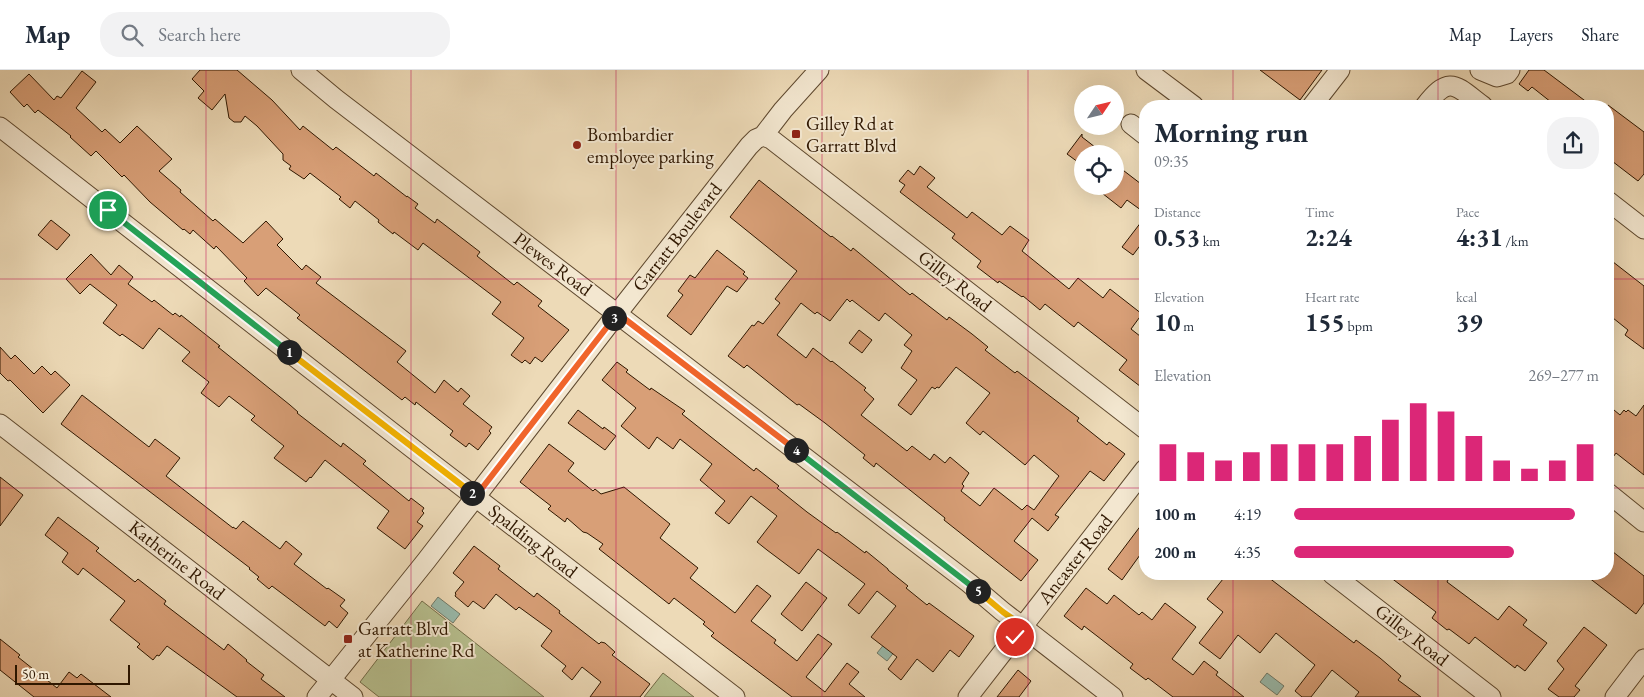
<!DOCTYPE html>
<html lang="en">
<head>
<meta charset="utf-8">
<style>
  body { margin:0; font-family:"EB Garamond",serif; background:#f2f2f3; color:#1f2937; height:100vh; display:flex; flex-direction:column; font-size:19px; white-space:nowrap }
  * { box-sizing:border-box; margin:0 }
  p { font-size:16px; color:#747a83 }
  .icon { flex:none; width:28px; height:28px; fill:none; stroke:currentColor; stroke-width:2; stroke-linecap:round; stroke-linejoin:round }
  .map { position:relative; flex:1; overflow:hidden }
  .side { position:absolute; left:1139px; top:30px; width:475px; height:480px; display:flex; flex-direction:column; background:#fff; border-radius:20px; box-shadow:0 5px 20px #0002 }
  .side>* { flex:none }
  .needle { width:32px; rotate:55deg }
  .buttons { position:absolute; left:1074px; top:15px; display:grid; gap:10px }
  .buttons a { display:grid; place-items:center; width:50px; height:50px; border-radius:50%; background:#fff; box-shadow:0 5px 20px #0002; font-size:25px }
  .scale { position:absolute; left:15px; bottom:12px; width:115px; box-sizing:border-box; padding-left:5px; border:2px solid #2f1700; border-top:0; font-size:14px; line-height:18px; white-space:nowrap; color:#2f1700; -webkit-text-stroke:4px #f3e7d0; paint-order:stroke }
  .pin { position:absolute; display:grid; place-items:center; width:42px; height:42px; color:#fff; margin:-21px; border:2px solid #fff; border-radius:50%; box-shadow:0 1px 5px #0007 }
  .km { position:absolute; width:25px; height:25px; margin:-12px; border-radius:50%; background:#222; color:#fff; font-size:14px; line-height:25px; text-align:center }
  .round { display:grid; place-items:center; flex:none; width:52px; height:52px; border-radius:20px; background:#f2f2f3 }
  .head { display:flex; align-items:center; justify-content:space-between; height:85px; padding:0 15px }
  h1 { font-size:28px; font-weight:700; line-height:38px }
  .metrics { display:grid; grid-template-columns:repeat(3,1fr); gap:8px; height:85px; padding:5px 15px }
  .metrics div { display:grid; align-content:center }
  .metrics b { font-size:25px; font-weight:700 }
  .metrics small { font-size:14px; font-weight:400 }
  .metrics p { font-size:14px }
  .chart { height:140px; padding:10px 15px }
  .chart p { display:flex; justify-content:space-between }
  .chart svg { width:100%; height:90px; margin-top:5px; stroke:#db2777; stroke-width:6 }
  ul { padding:0 15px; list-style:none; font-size:16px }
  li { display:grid; grid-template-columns:80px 60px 1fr; align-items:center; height:38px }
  li i { height:12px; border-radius:6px; background:#db2777 }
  header { display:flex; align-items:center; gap:30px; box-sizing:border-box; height:70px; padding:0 25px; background:#fff; border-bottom:1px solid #e0e1e3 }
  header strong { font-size:24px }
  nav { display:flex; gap:28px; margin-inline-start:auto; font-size:18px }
  .search { width:350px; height:45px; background:#f2f2f3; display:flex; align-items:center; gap:12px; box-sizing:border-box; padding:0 18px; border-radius:20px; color:#747a83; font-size:19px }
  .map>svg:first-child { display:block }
</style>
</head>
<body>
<header>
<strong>Map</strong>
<div class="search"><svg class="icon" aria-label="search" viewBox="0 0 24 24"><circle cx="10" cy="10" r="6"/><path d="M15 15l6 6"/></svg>Search here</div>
<nav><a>Map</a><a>Layers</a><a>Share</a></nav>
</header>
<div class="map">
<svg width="1644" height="627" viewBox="0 0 1644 627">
  <rect width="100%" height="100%" fill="#eddab7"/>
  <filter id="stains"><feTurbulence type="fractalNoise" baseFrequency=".004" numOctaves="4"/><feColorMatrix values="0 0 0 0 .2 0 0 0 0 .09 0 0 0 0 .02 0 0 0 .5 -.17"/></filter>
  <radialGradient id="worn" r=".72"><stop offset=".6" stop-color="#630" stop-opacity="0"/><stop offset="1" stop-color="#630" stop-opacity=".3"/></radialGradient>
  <path fill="#b7c08f" stroke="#736c48" d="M422 531 544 627H379L360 612Z
    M663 603 694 627H644Z"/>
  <path fill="#99bbad" stroke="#6f7968" d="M438 527 460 544 453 553 431 536Z
    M894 562 904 570 887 591 877 583Z
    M1267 603 1284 616 1277 625 1260 612Z"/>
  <path fill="#d89f77" stroke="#2f1700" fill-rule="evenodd" d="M200 0H237L272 30 300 60 303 56 333 80 336 77 374 106 376 103 407 127V126L418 134 415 138 435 153 437 149 480 182 477 186 514 215 517 212 542 231 538 236 569 260 542 292 535 287 530 294 525 290 522 293 511 285 524 268 492 244 501 232 423 173 418 180 394 162 393 164 378 152 379 150 355 131 350 138 339 129 341 127 310 103 304 109 289 99 291 96 283 90V84L257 56 245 46 241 52H234L229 48 225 24 212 40 198 28 204 21 192 9Z
    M1260 0H1322L1300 30Z
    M1529 0H1544L1592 36H1556L1532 17 1528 21 1519 14Z
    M82 1 96 12 76 38 102 62 105 59 120 73 137 56 172 89 159 101 181 120 180 122 213 151 215 149 243 173 266 151 283 169 277 175 302 200 306 195 321 207 316 213 406 281 397 292 435 323 444 310 458 322 461 318 470 326 463 334 492 357 489 361 491 363 478 380 469 373 466 377 450 365 453 361 416 332 415 335 405 327 402 330 297 248 300 245 266 218 258 226 244 211 247 208 216 176 214 179 193 160 190 164 184 159 183 160 150 132 124 105 122 107 96 81 91 86 70 67 71 66 38 40 35 43 27 34 24 37 10 22 29 4 54 30 57 26 61 28Z
    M1608 35 1644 62V104L1638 111 1608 88Z
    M1082 64V67L1104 84H1082V95L1067 84Z
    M1115 94 1145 117V143L1127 130 1121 138 1093 116H1115Z
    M920 96 935 108 927 117 967 148 972 142 1002 165 1010 156 1029 170 1022 181 1069 219 1078 208 1103 228 1110 219 1142 244 1131 259 1145 270V320L1119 300 1127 290 1078 252 1074 257 1045 234 1040 240 1023 226 1022 227 999 211 998 213 977 197 981 191 952 168 955 164 900 122 905 115 899 111 908 100 914 105Z
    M759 110 831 167 832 166 851 181 853 178 910 225 912 223 947 250 949 247 972 264 988 277 985 280 1015 303 1017 301 1063 336 1079 348 1077 351 1107 375 1109 372 1125 384 1104 411 1090 401 1055 445 1059 447 1048 461 1032 448 1014 471 1038 490 1021 511 944 450 945 448 876 393 874 397 863 388 865 385 825 353 799 334 797 335 747 295 744 298 728 286 752 255 754 256 758 251 763 254 780 233 775 229 797 201 730 147ZM847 229 850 232 852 230 879 251 885 243 912 265 904 275 912 281 901 298 917 310 898 335 911 345 932 317 935 319 937 317 939 318 956 297 990 323 966 353 980 365 983 361 1025 395 1034 385 1059 406 1034 440 1027 435 1022 440 994 418 980 436 961 421 964 416 962 414 969 403 950 387 945 393 934 384 930 390 912 376 907 381 861 345 874 329 864 320 866 318 832 291 831 292 813 278 806 288 777 265 801 233 815 244 817 242 830 251Z
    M1145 147V169L1133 185 1122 177Z
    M51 150 70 165 57 180 38 165Z
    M717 180 745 202 743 204 748 208 737 222 727 216 691 265 667 246 683 225 678 221 690 205 695 208Z
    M91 184 111 205 119 195 133 207 128 214 152 232 154 230 173 245 175 243 180 247 181 245 220 276 218 277 290 335 298 342 297 343 341 377 343 373 366 391 363 394 409 431 411 428 424 438 422 441 424 443 417 452 423 456 405 479 377 458 389 441 325 390 311 408 310 407 306 412 274 388 284 376 251 350 255 346 229 326 219 337 201 323 209 312 182 291 190 282 159 258 143 279 122 264 120 266 103 253 117 235 90 214 80 224 66 209Z
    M1608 188 1644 216V279L1625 265 1628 260 1608 244Z
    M859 260 872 270 862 283 849 273Z
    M0 277 11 289 15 285 34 304 42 296 51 305 55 301 70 315 43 343 10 310 8 311 0 303Z
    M617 292 628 300 626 302 650 320 651 318 685 341 682 344 754 401 756 398 779 416 777 418 807 442 836 463 837 462 865 483 866 481 888 499V500L908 516 906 518 927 535 929 533 974 566 959 587 950 580 933 602 917 589 901 610 888 599 897 587 871 567 896 536 877 521 859 544 848 535 865 514 818 479 799 504 767 480 757 472 777 446 751 426 729 454 715 443 725 431 700 410 712 394 680 369 673 379 657 367 649 379 621 356 636 338 602 310Z
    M82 325 149 377 155 369 180 388 166 406 233 458V457L236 459 243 451 280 479 286 471 302 484 294 494 327 519 328 518 345 530 340 536 348 543 337 558 329 551 325 556 272 516 269 519 257 509 259 507 249 499 250 498 61 354Z
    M1608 335 1620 345 1624 340 1626 342 1628 340 1636 346 1644 335V405L1616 383 1608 394Z
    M578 340 603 359 604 357 616 366 605 380 568 353Z
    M549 374 574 393 568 401 593 421 595 419 601 424 624 417 670 454 660 468 698 498 690 508 735 543 757 515 771 526 751 551 776 570 774 573 797 591 818 564 832 574 806 607 825 622 847 593 859 602 849 614 865 627H792L711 566 714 563 703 554 705 552 674 528 669 534 599 479 603 474 587 463 583 462 567 448 565 452 548 439 551 436 520 412Z
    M0 407 23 425 0 456Z
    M58 447 99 478 96 481 135 512 138 509 166 531 164 534 224 580 228 574 247 590 246 591 264 605 261 609 285 627H237L167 576 159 586 157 585 153 590 137 577 140 574 110 550 125 531 83 498 78 505 62 492 68 483 45 465Z
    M1145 450V478L1122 510 1108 499Z
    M474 476 500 496 498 499 534 527 537 523 560 541 559 543 599 574 601 572 605 573 615 582 612 585 650 614 640 627H590L601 612 582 597 572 610 562 601 566 596 541 576 552 561 519 537 516 540 496 524 484 539 473 531 468 537 455 526 456 524 455 523 464 512 453 503Z
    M1608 478 1644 506V533L1636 544 1584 504H1608Z
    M1227 504H1264L1354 573 1356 570 1380 588 1401 606 1398 610 1421 627H1355L1359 622 1332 600 1311 627H1302L1295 621 1315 595 1276 563 1260 583 1238 565 1220 589 1199 573 1223 542 1207 529Z
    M1386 504H1440L1448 510 1447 512 1498 550 1509 536 1527 550 1523 555 1547 573 1525 601 1517 595 1515 598 1475 567 1469 574 1449 559 1447 560 1432 548 1436 542Z
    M806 512 827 528 802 561 781 544Z
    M1086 518 1107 534 1114 525 1139 545 1142 542 1152 550 1165 533 1196 557 1172 589 1193 605 1204 591 1218 602 1216 605 1244 627H1173L1148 608 1146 610 1130 598 1133 594 1097 566 1084 556 1082 560 1064 546Z
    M1584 557 1607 575 1575 616 1580 620 1574 627H1559L1548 619 1564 599 1557 591Z
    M0 569 20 585 18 587 57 618 69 602 77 608 81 604 111 627H34L0 600Z
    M1018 600 1031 611 1019 627H997Z"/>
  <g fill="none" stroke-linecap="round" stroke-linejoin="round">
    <g stroke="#5e482e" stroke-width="21">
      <path id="minor" d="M301 0 336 29 969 513 1002 541 1113 627
        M1146 0 1194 36
        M1480 0 1497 7 1507 4 1510 0
        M1312 36 1340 0
        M1425 36C1450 4 1455 15 1483 36
        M1131 54 1145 65
        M0 57 430 392 735 627
        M763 66 771 69 1145 359
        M763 66 783 40 819 0
        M1608 131 1644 159
        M0 354 353 627
        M1608 423 1644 452
        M1332 504 1491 627
        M317 627 426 491 609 254 749 76 756 69 763 66
        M968 627 1145 399
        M1615 627 1644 589"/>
    </g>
    <use href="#minor" stroke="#f3e7d0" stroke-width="19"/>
  </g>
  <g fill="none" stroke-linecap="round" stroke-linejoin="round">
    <g stroke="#fff" stroke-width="10">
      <path id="split-1" d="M108 140 289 282"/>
    </g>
    <g stroke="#fff" stroke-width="10">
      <path id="split-2" d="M289 282 472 423"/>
    </g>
    <g stroke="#fff" stroke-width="10">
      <path id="split-3" d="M472 423 476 426 614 248"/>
    </g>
    <g stroke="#fff" stroke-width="10">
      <path id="split-4" d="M614 248 617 243 796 380"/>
    </g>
    <g stroke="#fff" stroke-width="10">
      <path id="split-5" d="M796 380 978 521"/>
    </g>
    <g stroke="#fff" stroke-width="10">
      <path id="split-6" d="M978 521 1003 542 1023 556 1015 567"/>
    </g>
    <use href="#split-1" stroke="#22a559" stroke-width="6"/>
    <use href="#split-2" stroke="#f5b400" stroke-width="6"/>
    <use href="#split-3" stroke="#f0652b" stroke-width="6"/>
    <use href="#split-4" stroke="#f0652b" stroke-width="6"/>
    <use href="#split-5" stroke="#22a559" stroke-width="6"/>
    <use href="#split-6" stroke="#f5b400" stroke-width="6"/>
  </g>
  <path fill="none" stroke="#c2185b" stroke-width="1" stroke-opacity="0.55" d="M206 0V627M411 0V627M616 0V627M822 0V627M1028 0V627M1233 0V36M1438 0V36M0 209H1145M1608 209H1644M0 418H1145M1608 418H1644M1233 504V627M1438 504V627"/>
  <g fill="#8f2418" stroke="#f3e7d0" stroke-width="2">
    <rect x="791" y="59" width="10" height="10" rx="2.5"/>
    <circle cx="577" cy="75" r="5"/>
    <rect x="343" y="564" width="10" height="10" rx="2.5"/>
  </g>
  <g text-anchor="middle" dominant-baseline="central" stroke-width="4" stroke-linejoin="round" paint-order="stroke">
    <g font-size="19" fill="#2f1700" stroke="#f3e7d0" text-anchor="start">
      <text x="806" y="53">Gilley Rd at<tspan x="806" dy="22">Garratt Blvd</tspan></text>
      <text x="587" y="64">Bombardier<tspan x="587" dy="22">employee parking</tspan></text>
      <text x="358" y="558">Garratt Blvd<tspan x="358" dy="22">at Katherine Rd</tspan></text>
    </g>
    <g font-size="19" fill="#2f1700" stroke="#f3e7d0">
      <text transform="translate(677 167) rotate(-52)">Garratt Boulevard</text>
      <text transform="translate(553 194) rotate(37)">Plewes Road</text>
      <text transform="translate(955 211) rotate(38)">Gilley Road</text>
      <text transform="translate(533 471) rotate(38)">Spalding Road</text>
      <text transform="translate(1075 489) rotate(-52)">Ancaster Road</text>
      <text transform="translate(177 490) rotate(38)">Katherine Road</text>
      <text transform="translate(1412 565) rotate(38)">Gilley Road</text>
    </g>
  </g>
  <rect width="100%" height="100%" filter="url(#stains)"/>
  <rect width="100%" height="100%" fill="url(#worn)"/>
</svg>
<div class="buttons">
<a><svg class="needle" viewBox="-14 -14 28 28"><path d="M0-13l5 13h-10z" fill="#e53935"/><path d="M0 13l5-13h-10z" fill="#747a83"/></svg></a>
<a><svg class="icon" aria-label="locate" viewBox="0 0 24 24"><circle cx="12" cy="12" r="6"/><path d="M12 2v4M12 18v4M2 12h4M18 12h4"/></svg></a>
</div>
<div class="scale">50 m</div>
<div class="pin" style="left:108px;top:140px;background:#1e9e55"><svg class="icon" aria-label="arrive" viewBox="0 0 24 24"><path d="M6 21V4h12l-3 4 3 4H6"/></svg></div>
<div class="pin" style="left:1015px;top:567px;background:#d93025"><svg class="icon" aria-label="check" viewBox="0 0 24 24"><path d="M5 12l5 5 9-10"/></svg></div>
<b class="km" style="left:289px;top:282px">1</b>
<b class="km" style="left:472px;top:423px">2</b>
<b class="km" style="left:614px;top:248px">3</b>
<b class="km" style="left:796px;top:380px">4</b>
<b class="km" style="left:978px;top:521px">5</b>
<section class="side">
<div class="head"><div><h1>Morning run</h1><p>09:35</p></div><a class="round"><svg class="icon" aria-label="share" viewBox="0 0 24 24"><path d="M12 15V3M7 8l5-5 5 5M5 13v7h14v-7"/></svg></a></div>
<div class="metrics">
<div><p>Distance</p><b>0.53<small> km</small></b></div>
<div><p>Time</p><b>2:24</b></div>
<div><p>Pace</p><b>4:31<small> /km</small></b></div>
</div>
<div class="metrics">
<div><p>Elevation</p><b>10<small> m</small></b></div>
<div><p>Heart rate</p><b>155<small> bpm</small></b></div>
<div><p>kcal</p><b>39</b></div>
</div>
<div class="chart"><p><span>Elevation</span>269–277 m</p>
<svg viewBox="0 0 160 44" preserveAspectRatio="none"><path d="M5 44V26M15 44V30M25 44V34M35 44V30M45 44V26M55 44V26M65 44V26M75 44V22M85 44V14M95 44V6M105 44V10M115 44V22M125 44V34M135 44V38M145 44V34M155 44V26"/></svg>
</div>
<ul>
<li><b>100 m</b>4:19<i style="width:92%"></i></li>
<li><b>200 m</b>4:35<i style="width:72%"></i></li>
</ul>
</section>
</div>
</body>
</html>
